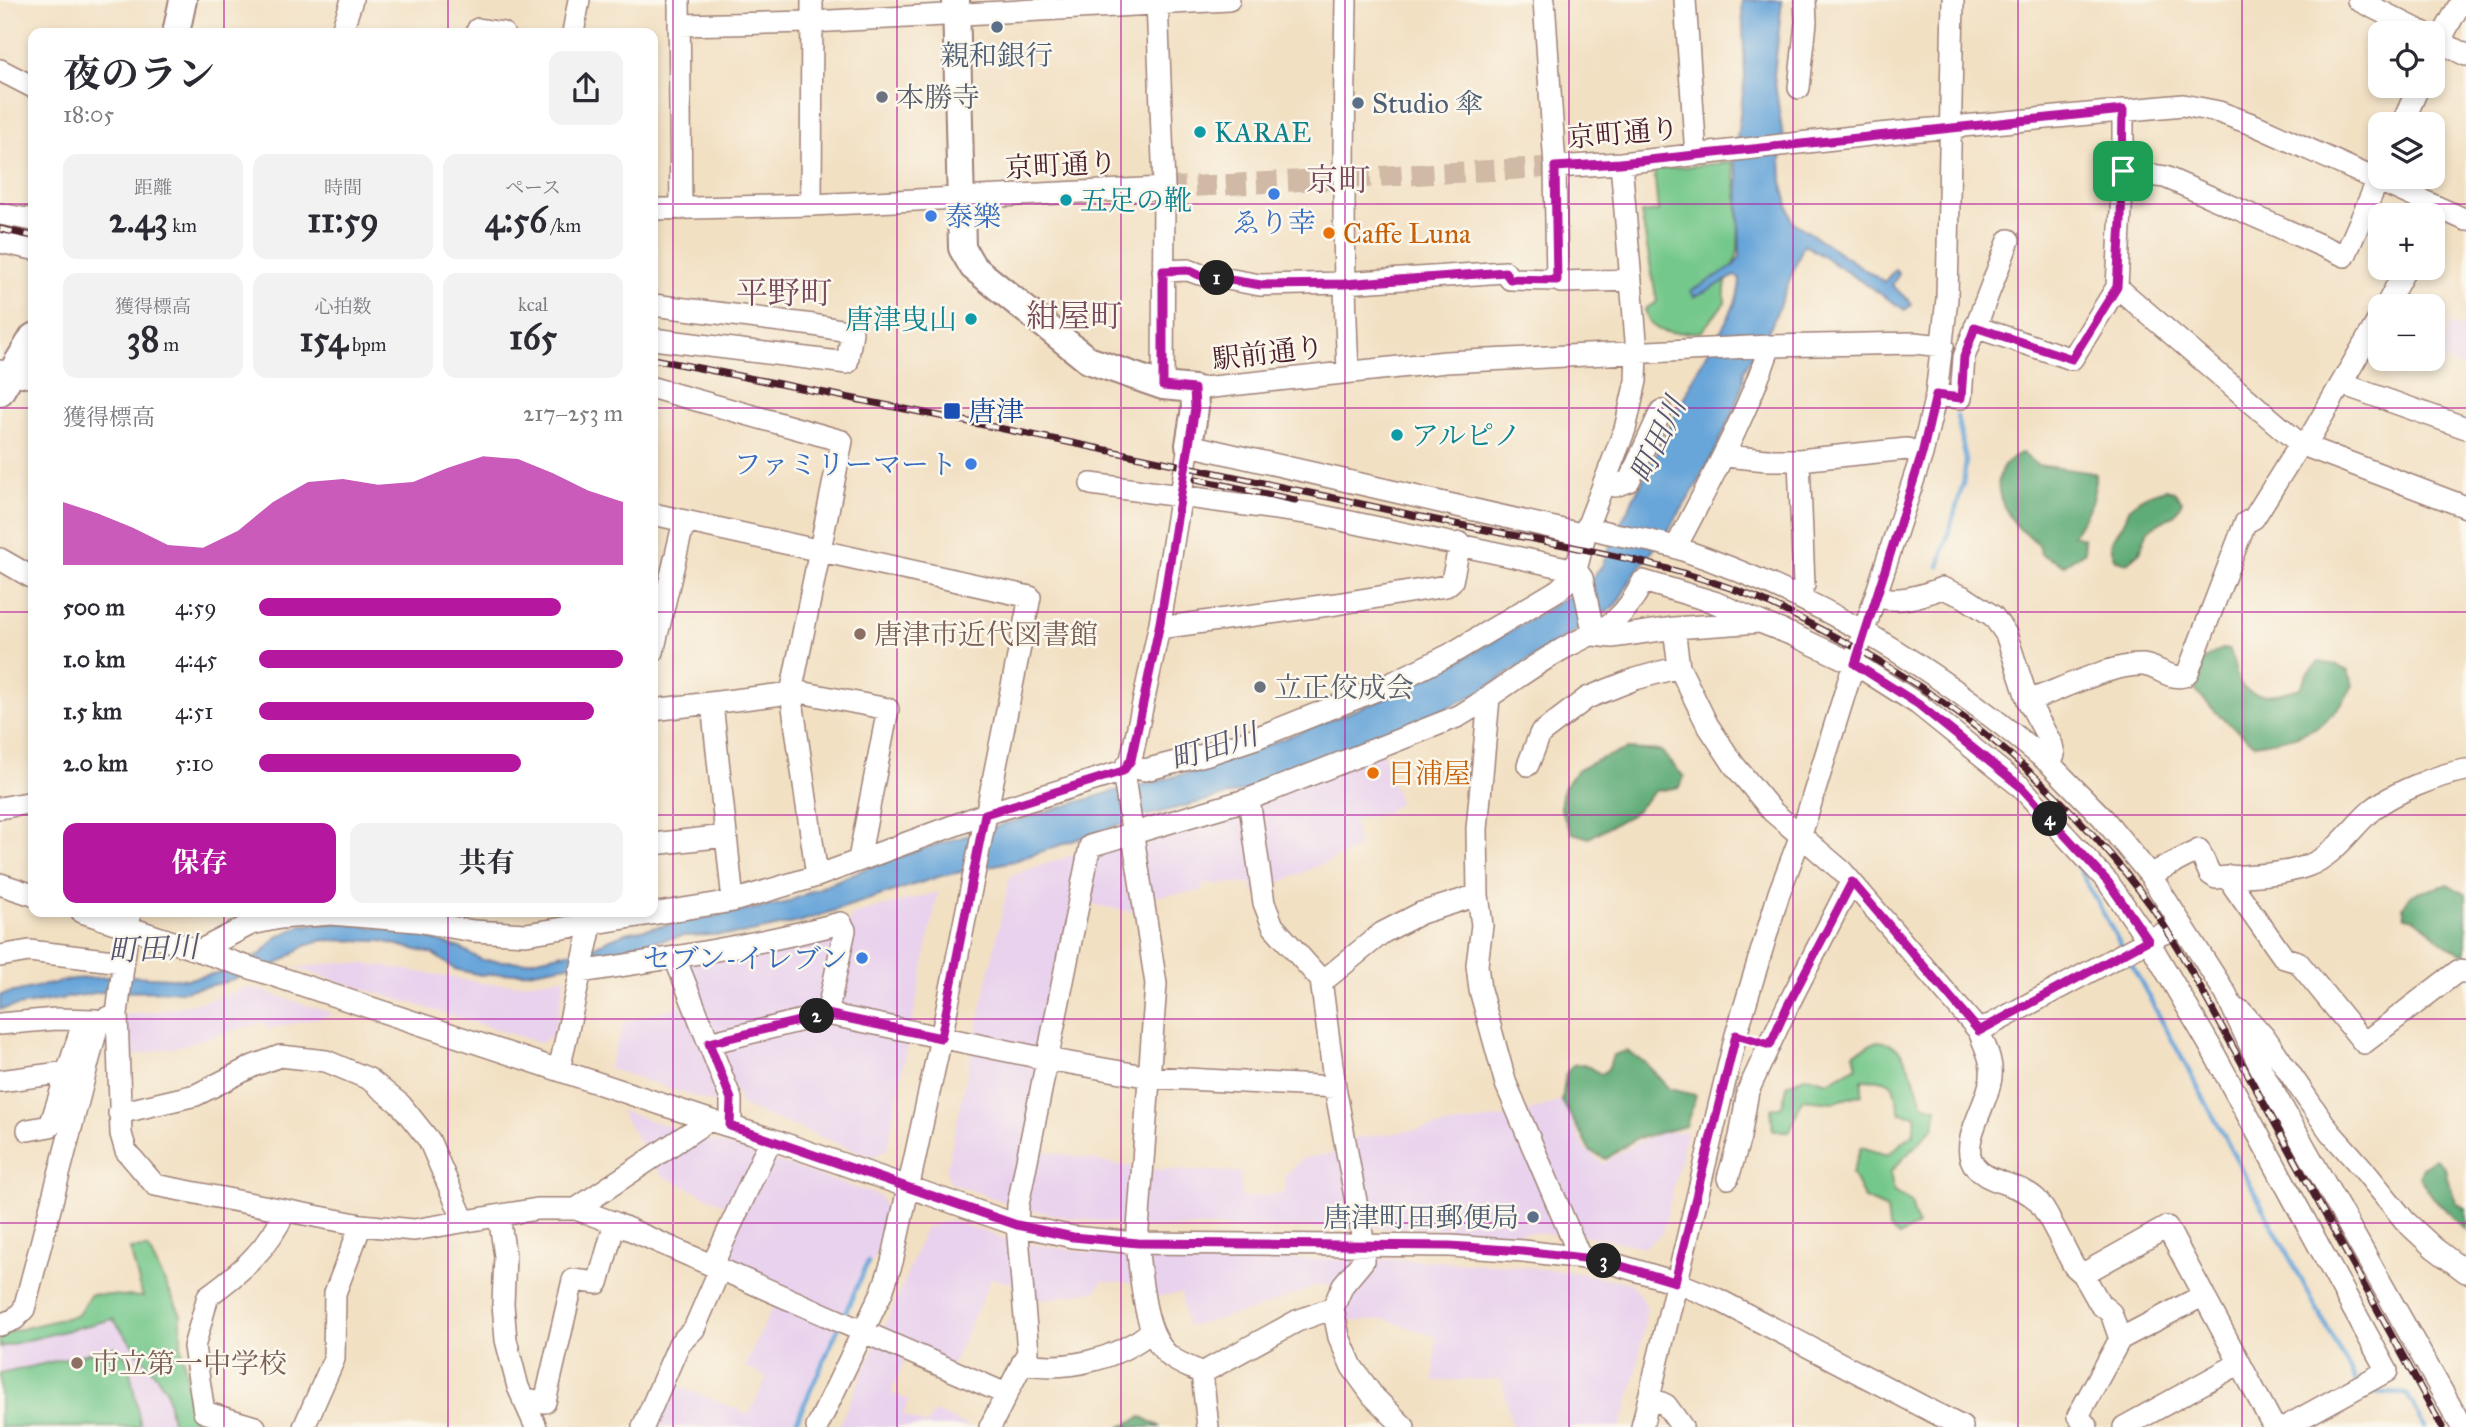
<!DOCTYPE html>
<html lang="ja">
<head>
<meta charset="utf-8">
<style>
  body { margin:0; font-family:"IM FELL Great Primer","Noto Serif JP",serif; background:#f2f2f3; color:#2b2b33; height:100vh; display:flex; flex-direction:column; font-size:26px; white-space:nowrap }
  * { box-sizing:border-box; margin:0 }
  p { font-size:23px; color:#7c7c81 }
  .icon { flex:none; width:38px; height:38px; fill:none; stroke:currentColor; stroke-width:2; stroke-linecap:round; stroke-linejoin:round }
  .map { position:relative; flex:1; overflow:hidden }
  .details { position:absolute; left:28px; top:28px; width:630px; height:889px; display:flex; flex-direction:column; background:#fff; border-radius:14px; box-shadow:0 4px 10px #0003 }
  .details>* { flex:none }
  .controls { position:absolute; left:2368px; top:21px; display:grid; gap:14px }
  .controls a { display:grid; place-items:center; width:77px; height:77px; border-radius:14px; background:#fff; box-shadow:0 4px 10px #0003; font-size:35px }
  .pin { position:absolute; display:grid; place-items:center; width:60px; height:60px; color:#fff; margin:-30px; border-radius:14px; box-shadow:0 4px 10px #0006 }
  .km { position:absolute; width:35px; height:35px; margin:-18px; border-radius:50%; background:#222; color:#fff; font-size:19px; line-height:35px; text-align:center }
  .round { display:grid; place-items:center; flex:none; width:74px; height:74px; border-radius:14px; background:#f2f2f3 }
  .headline { display:flex; align-items:center; justify-content:space-between; height:119px; padding:0 35px }
  h1 { font-size:38px; font-weight:700; line-height:52px }
  .figures { display:grid; grid-template-columns:repeat(3,1fr); gap:10px; height:119px; padding:7px 35px }
  .figures div { display:grid; align-content:center; border-radius:14px; background:#f2f2f3; text-align:center }
  .figures b { font-size:35px; font-weight:700 }
  .figures small { font-size:19px; font-weight:400 }
  .figures p { font-size:19px }
  .chart { height:196px; padding:14px 35px }
  .chart p { display:flex; justify-content:space-between }
  .chart svg { width:100%; height:126px; margin-top:7px; fill:#b5179e; opacity:.7 }
  .cta { display:flex; gap:14px; margin-top:auto; padding:14px 35px }
  .cta a { flex:1; height:80px; border-radius:14px; background:#b5179e; color:#fff; font-size:28px; font-weight:700; line-height:80px; text-align:center }
  .cta a+a { background:#f2f2f3; color:#2b2b33 }
  ul { padding:0 35px; list-style:none; font-size:23px }
  li { display:grid; grid-template-columns:112px 84px 1fr; align-items:center; height:52px }
  li i { height:18px; border-radius:9px; background:#b5179e }
  .map>svg:first-child { display:block }
</style>
</head>
<body>
<div class="map">
<svg width="2466" height="1427" viewBox="0 0 2466 1427">
  <rect width="100%" height="100%" fill="#fbf7ec"/>
  <filter id="ink" filterUnits="userSpaceOnUse"><feTurbulence type="fractalNoise" baseFrequency=".0143" numOctaves="2"/><feDisplacementMap in="SourceGraphic" scale="14" xChannelSelector="R" yChannelSelector="G"/><feConvolveMatrix kernelMatrix="1 2 1 2 8 2 1 2 1" color-interpolation-filters="sRGB"/></filter>
  <filter id="wash" filterUnits="userSpaceOnUse"><feTurbulence type="fractalNoise" baseFrequency=".00686" numOctaves="4" result="noise"/><feDisplacementMap in="SourceGraphic" scale="28" xChannelSelector="R" yChannelSelector="G"/><feGaussianBlur stdDeviation="1.57" result="paint"/><feColorMatrix in="noise" values="0 0 0 0 0 0 0 0 0 0 0 0 0 0 0 0 0 1.4 0 .05"/><feComposite in="paint" operator="in"/></filter>
  <g filter="url(#wash)">
    <rect width="100%" height="100%" fill="#f2e0c3"/>
    <path fill="#e9d2ed" d="M2466 319V368L2440 359 2450 324 2461 329Z
      M1382 750 1399 803 1385 813 1354 819 1358 848 1254 894 1252 883 1202 884V891L1140 898 1139 913 1073 901 1024 1147 1141 1169 1240 1172 1242 1198 1285 1193V1175L1303 1158 1353 1150 1351 1139 1515 1116 1562 1100 1584 1148 1603 1164 1637 1142 1663 1133 1687 1131 1662 1234 1644 1247 1590 1236 1517 1232 1388 1228 1147 1227 1069 1218 1016 1206 951 1183 946 1172 1010 876Z
      M938 892 887 1150 872 1157 742 1106 684 969 687 962 848 923 852 915Z
      M343 962 383 966 489 984H518L566 977 553 1035 541 1043 295 968Z
      M249 987 335 1014 268 1029 264 1022 176 1047 126 1057 123 1015 159 1011 202 1002Z
      M687 1003 723 1095 717 1104 608 1068 625 1022Z
      M619 1110 880 1196 888 1217 873 1261 867 1260 792 1427H647L667 1381 749 1414 767 1377 745 1367 780 1290 722 1261 742 1213 661 1175Z
      M950 1220 1010 1241 1133 1259H1395L1506 1265 1580 1273 1631 1283 1647 1307 1636 1375 1621 1427H1512L1502 1379 1434 1381 1436 1337 1385 1319 1342 1322 1347 1284 1319 1285 1257 1309 1187 1327 1181 1293 1142 1299 1140 1284 1102 1281 1096 1291 1028 1302 1025 1287 991 1278 952 1366 910 1347 891 1393 909 1400 903 1415 926 1425 935 1412 970 1427H838L900 1292 925 1228Z
      M113 1311 171 1385 180 1427H0V1341Z"/>
    <path fill="#74c88b" stroke="#5f745b" stroke-width="2" d="M1732 162C1737 178 1741 239 1737 255 1732 277 1723 275 1725 302L1701 332C1676 332 1651 339 1645 309L1657 302 1641 213 1658 211 1654 170Z
      M1877 1041C1883 1042 1890 1042 1894 1046 1908 1056 1918 1089 1922 1104L1937 1108 1934 1127 1890 1172 1894 1192 1911 1202 1917 1226 1899 1236 1889 1228 1887 1209 1865 1199 1852 1174 1861 1147 1887 1155 1913 1134 1916 1116 1900 1113 1893 1085 1885 1080 1862 1079V1094L1834 1102 1802 1099 1790 1131H1773L1771 1109 1782 1106 1788 1084 1807 1076 1828 1082 1857 1066 1854 1053Z
      M148 1248 181 1315V1344L195 1427H173L166 1389 113 1319 0 1347V1334L78 1315 91 1294 143 1297 130 1249Z
      M114 1347 127 1357 141 1427H0V1374Z"/>
    <path fill="#5fac77" stroke="#546651" stroke-width="2" d="M2022 453 2037 465 2095 473C2095 504 2088 510 2073 535L2083 538 2085 551 2064 565 2041 554C2036 536 2028 538 2017 526 1996 501 1987 468 2022 453Z
      M2166 489 2174 492 2182 501 2175 514 2148 530 2140 552 2127 563 2116 560C2106 538 2114 540 2123 524 2126 519 2127 513 2130 508 2138 497 2154 492 2166 489Z
      M2221 649 2230 650C2233 658 2236 676 2239 682 2250 703 2283 693 2300 688L2308 672 2319 662 2336 665 2348 671 2353 685C2329 731 2303 736 2255 744L2223 719 2197 693 2191 676 2208 657Z
      M1628 749 1661 751 1684 777 1680 787 1655 791 1633 814 1589 838 1572 833C1568 825 1561 815 1561 807 1560 767 1599 760 1628 749Z
      M2448 884 2466 895V955L2449 947 2416 919 2405 917 2403 907 2411 895Z
      M1627 1051 1646 1063 1669 1089 1696 1095 1686 1126 1635 1139 1606 1159 1591 1152 1562 1101 1566 1074 1573 1065 1584 1064 1601 1074 1608 1069 1613 1055Z
      M2436 1159 2445 1167 2447 1178 2457 1204 2466 1208V1230L2433 1197 2419 1177 2424 1166Z
      M1142 1417 1161 1427H1120Z"/>
    <path fill="#67a5d9" stroke="#586282" stroke-width="2" d="M1742 0H1782L1774 76 1784 145 1781 159 1782 181 1792 221 1884 282 1895 270 1899 274 1892 285 1912 304 1905 310 1804 244 1772 324 1744 370 1743 383 1732 416 1703 475 1668 531 1633 576 1616 605 1476 694 1421 721 1248 790 1141 817 1014 861 941 876 799 922 741 934 683 936 629 946 590 961 528 972 481 975 455 969 433 954 382 941 323 940 305 946 279 963 222 983 184 991 101 992 0 1009V995L73 979 131 976 188 979 224 972 260 955 277 937 302 925 342 923 409 932 460 948 482 960 523 962 592 947 625 933 785 903 862 870 929 847 1118 790 1156 782 1224 762 1383 699 1456 663 1583 588 1602 566 1611 543 1690 386C1702 353 1741 312 1740 278L1735 276 1694 297 1691 291 1733 267 1740 257 1738 175 1734 160 1745 78Z"/>
    <g fill="none" stroke-linecap="round" stroke-linejoin="round">
      <path stroke="#67a5d9" stroke-width="4.5" d="M1939 566 1963 484 1966 461 1957 416
        M2075 862 2122 947
        M2128 958 2356 1381
        M843 1318 868 1262
        M2362 1392 2407 1394 2425 1427
        M794 1427 838 1329"/>
    </g>
  </g>
  <g filter="url(#ink)">
    <g fill="none" stroke-linecap="round" stroke-linejoin="round">
      <path stroke="#d0b9a5" stroke-width="21" stroke-dasharray="21 10" stroke-linecap="butt" d="M1164 188 1555 167"/>
      <g stroke="#9e8077" stroke-width="24">
        <path id="minor" d="M679 0 681 209
          M1157 0 1164 188 1163 386
          M1346 0C1344 124 1342 248 1348 371
          M1544 0 1555 167 1557 280 1561 282 1630 280
          M1685 0 1696 155
          M2358 0 2424 33
          M679 25 811 22 1229 0
          M341 33 352 0
          M478 33V29L503 33
          M573 33 579 0
          M2432 38 2466 55
          M2432 55 2462 0
          M0 70 33 87
          M1799 88 1806 22 1805 0
          M2123 110V171L2117 287 2300 444 2466 507
          M2402 124 2419 86
          M1555 167 1621 163 1879 134 2183 105 2219 112 2257 126 2466 220
          M2123 171 2165 177 2345 256 2380 175
          M811 205 812 0
          M653 209 811 205 1164 188
          M0 214 33 220
          M0 242 33 249
          M1163 271 1188 270 1199 274 1260 285 1344 283 1505 272 1510 279 1557 280
          M653 305 813 325 852 332 847 363 653 339
          M2386 306 2406 268
          M1975 327 2072 359 2117 287
          M0 371 33 378
          M2342 384 2466 428
          M653 388 842 441 791 693 817 876
          M1194 389 1446 362 1770 346 1914 343 1943 346
          M1936 395 1961 398 1964 357 2009 240
          M2305 446 2380 317
          M1725 456 1767 460H1799L1907 449 1922 454
          M1799 460 1804 585 1800 597
          M1604 482 1615 486 1629 481 1661 411
          M1091 484 1313 514 1576 570 1582 578 1594 635
          M653 514 1030 597 941 1038 892 1262 882 1292 817 1427
          M1587 527C1617 537 1650 538 1680 549 1823 598 1935 667 2050 764
          M1676 547C1710 481 1746 417 1770 346
          M0 559 33 578
          M1877 595C1895 605 1924 595 1942 588L1964 597 1993 616 2006 634 2028 701 2052 745 2054 755 2050 764 2103 818 2150 875 2226 994 2263 1073 2462 1427
          M1159 628 1336 604 1446 586 1452 581 1460 543
          M1674 628 1679 667 1707 724 1734 765 1773 812 1842 871 1979 1031C1984 1045 1993 1060 1991 1077 1989 1101 1963 1137 1971 1159 1981 1185 2019 1181 2037 1200 2048 1212 2065 1250 2074 1266L2083 1274 2100 1304 2111 1313 2120 1339 2078 1416 2087 1427
          M1594 635 1612 637 1674 628 1760 622 1793 635 1855 664 1918 704 2021 787 2108 882 2148 940 2210 1046 2387 1371 2285 1427
          M653 652 684 521
          M1489 698 1477 829 1478 895 1482 925 1477 965 1480 990 1506 1084 1580 1257
          M2028 701C2057 691 2113 663 2143 665 2157 666 2169 680 2184 676L2188 672 2245 523 2254 518 2300 444
          M712 703 733 901
          M653 710 791 693H805L888 709 859 859
          M1528 765 1540 734 1587 698 1635 679 1679 667
          M1128 767 1145 770 1208 754 1256 738 1384 687 1449 655 1558 590 1570 579 1576 570 1587 527 1625 429 1636 381 1637 352 1621 163
          M1123 771 1156 984 1137 1243C1141 1275 1143 1338 1172 1358 1180 1364 1192 1368 1202 1373
          M1249 799 1264 903 1273 926 1321 980 1335 1087 1364 1245 1363 1261 1343 1285 1333 1308 1339 1337 1352 1367 1373 1396 1404 1427
          M0 808 33 802
          M653 844 726 836
          M2150 875 2199 850 2210 874 2216 878C2245 875 2280 876 2307 866 2335 856 2351 828 2372 810 2392 793 2440 774 2466 770
          M2231 876 2234 887 2284 958 2298 962 2364 1043 2458 971 2466 972
          M0 884 33 895
          M82 912 709 1120 771 1139 1017 1225 1073 1237 1137 1243 1450 1246 1523 1251 1601 1260 1675 1282 1717 1299 1962 1427
          M130 912 117 1014 121 1134 126 1151 155 1185 361 1225 414 1230 537 1209H576L615 1223 1006 1394
          M199 951 251 924 280 918 331 914 416 921 473 931 526 934 733 901 817 876 985 814 1123 771 1131 760 1160 623 1189 445 1585 535
          M0 956 29 951 122 962
          M675 958 731 1099V1126
          M580 972C667 959 755 945 841 923L845 930 827 1014
          M1321 980 1328 977 1382 933 1421 913 1478 895
          M2241 1011 2267 1040 2330 1132 2363 1169 2405 1221 2434 1248 2466 1272
          M0 1024 56 1019 96 1020
          M1979 1031 2154 937 2183 926
          M709 1043 827 1014 1047 1059 1150 1077 1335 1087
          M559 1070 594 912
          M0 1081 68 1072
          M119 1113 196 1095 253 1066 280 1056 326 1061 369 1079 401 1105 429 1140 464 1221
          M28 1130 50 1126 84 1020
          M1728 1178 1740 1137 1748 1091 1787 1007 1851 882
          M576 1209 709 1120
          M499 1216 505 1256 503 1304 506 1340 518 1387 536 1427
          M712 1266 771 1139
          M2083 1274 2167 1227 2274 1427
          M0 1325 15 1319 24 1309 97 1028 102 1020 117 1014
          M2120 1339 2204 1295
          M1022 1363C1067 1372 1117 1359 1152 1331
          M1202 1373 1297 1321 1333 1308
          M1202 1373 1208 1427
          M1649 1397 1666 1405 1682 1427
          M523 1399 545 1402 573 1280 598 1283 615 1223
          M255 1427 204 1412 194 1347 208 1296C240 1273 269 1248 285 1211
          M304 1427 334 1359 335 1293 361 1225
          M643 1427 679 1344 694 1329 720 1269
          M990 1427 1028 1352 1017 1225 1018 1205 1090 846 1249 799 1459 716C1493 696 1524 671 1559 651 1600 628 1620 629 1643 581L1714 602 1760 622
          M1642 1427 1736 1035 1779 893 1801 835 1864 631 1922 454 1936 395 1947 299 1953 0
          M2124 1427 2240 1363"/>
      </g>
      <g stroke="#9e8077" stroke-width="30">
        <path id="major" d="M956 0 962 248 973 267 1088 360 1163 386 1194 389 1195 408 1189 445
          M176 33 183 0
          M0 392 33 337"/>
      </g>
      <use href="#minor" stroke="#fff" stroke-width="21"/>
      <use href="#major" stroke="#fff" stroke-width="26"/>
      <g stroke="#4a1f2b" stroke-width="7">
        <path id="rail" d="M0 229 33 236
          M653 359C872 402 1091 446 1310 493 1368 505 1427 519 1486 530 1573 547 1661 562 1744 593 1779 606 1812 625 1845 642 1969 709 2071 796 2154 910 2167 929 2178 949 2190 969L2442 1427
          M1196 479 1295 500"/>
      </g>
      <use href="#rail" stroke="#fbf7ec" stroke-width="4.5" stroke-dasharray="13" stroke-linecap="butt"/>
    </g>
  </g>
  <g fill="none" stroke-linecap="round" stroke-linejoin="round" filter="url(#ink)">
    <g stroke="#fff" stroke-width="14">
      <path id="route" d="M2123 110 2121 222 2117 287 2072 359 1975 327 1964 357 1961 398 1936 395 1922 454 1855 664 1918 704 2021 787 2108 882 2148 940 1979 1031 1852 882 1787 1007 1770 1045 1736 1035 1675 1282 1601 1260 1523 1251 1450 1246 1138 1243 1073 1237 1017 1225 730 1126 731 1099 709 1043 827 1014 941 1038 985 814 1123 771 1131 760 1160 623 1195 408 1194 389 1163 386V271L1188 270 1199 275 1261 285 1344 284 1505 272 1510 279 1557 280 1555 167 1620 163Z"/>
    </g>
    <use href="#route" stroke="#b5179e" stroke-width="9"/>
  </g>
  <path fill="none" stroke="#b5179e" stroke-width="2" stroke-opacity="0.55" d="M224 0V33M448 0V33M673 0V1427M897 0V1427M1121 0V1427M1345 0V1427M1569 0V1427M1793 0V1427M2018 0V1427M2242 0V1427M0 204H33M653 204H2466M0 408H33M653 408H2466M0 612H33M653 612H2466M0 815H33M653 815H2466M224 912V1427M448 912V1427M0 1019H2466M0 1223H2466"/>
  <g fill="#5c6f8a" stroke="#fbf7ec" stroke-width="2.5">
    <circle cx="997" cy="27" r="7"/>
    <circle cx="1358" cy="103" r="7"/>
    <circle cx="1533" cy="1217" r="7"/>
  </g>
  <g fill="#6b7280" stroke="#fbf7ec" stroke-width="2.5">
    <circle cx="882" cy="97" r="7"/>
    <circle cx="1260" cy="687" r="7"/>
  </g>
  <g fill="#0f9aa8" stroke="#fbf7ec" stroke-width="2.5">
    <circle cx="1200" cy="132" r="7"/>
    <circle cx="1066" cy="200" r="7"/>
    <circle cx="971" cy="319" r="7"/>
    <circle cx="1397" cy="435" r="7"/>
  </g>
  <g fill="#3f7fe0" stroke="#fbf7ec" stroke-width="2.5">
    <circle cx="1274" cy="194" r="7"/>
    <circle cx="931" cy="216" r="7"/>
    <circle cx="971" cy="464" r="7"/>
    <circle cx="862" cy="958" r="7"/>
  </g>
  <g fill="#e8710a" stroke="#fbf7ec" stroke-width="2.5">
    <circle cx="1329" cy="233" r="7"/>
    <circle cx="1373" cy="773" r="7"/>
  </g>
  <rect fill="#1a4fb4" stroke="#fbf7ec" stroke-width="2.5" x="943" y="402" width="18" height="18" rx="3.5"/>
  <g fill="#8d6e63" stroke="#fbf7ec" stroke-width="2.5">
    <circle cx="860" cy="634" r="7"/>
    <circle cx="77" cy="1363" r="7"/>
  </g>
  <g text-anchor="middle" dominant-baseline="central" stroke-width="5" stroke-linejoin="round" paint-order="stroke">
    <g font-size="28" fill="#4e5e75" stroke="#fbf7ec">
      <text x="997" y="55">親和銀行</text>
      <text x="1372" y="103" text-anchor="start">Studio 傘</text>
      <text x="1519" y="1217" text-anchor="end">唐津町田郵便局</text>
    </g>
    <g font-size="28" fill="#5b616d" stroke="#fbf7ec" text-anchor="start">
      <text x="896" y="97">本勝寺</text>
      <text x="1274" y="687">立正佼成会</text>
    </g>
    <g font-size="28" fill="#0d838f" stroke="#fbf7ec" text-anchor="start">
      <text x="1214" y="132">KARAE</text>
      <text x="1080" y="200">五足の靴</text>
      <text x="957" y="319" text-anchor="end">唐津曳山</text>
      <text x="1411" y="435">アルピノ</text>
    </g>
    <g font-size="28" fill="#4a1f2b" stroke="#fbf7ec">
      <text transform="translate(1623 133) rotate(-5)">京町通り</text>
      <text transform="translate(1061 165) rotate(-3)">京町通り</text>
      <text transform="translate(1268 353) rotate(-7)">駅前通り</text>
    </g>
    <g font-size="28" fill="#366cbe" stroke="#fbf7ec" text-anchor="end">
      <text x="945" y="216" text-anchor="start">泰樂</text>
      <text x="1274" y="222" text-anchor="middle">ゑり幸</text>
      <text x="957" y="464">ファミリーマート</text>
      <text x="848" y="958">セブン-イレブン</text>
    </g>
    <g font-size="28" fill="#c56008" stroke="#fbf7ec" text-anchor="start">
      <text x="1343" y="233">Caffe Luna</text>
      <text x="1387" y="773">日浦屋</text>
    </g>
    <g font-size="28" fill="#164399" stroke="#fbf7ec" text-anchor="start">
      <text x="968" y="411">唐津</text>
    </g>
    <g font-size="28" fill="#785e54" stroke="#fbf7ec" text-anchor="start">
      <text x="874" y="634">唐津市近代図書館</text>
      <text x="91" y="1363">市立第一中学校</text>
    </g>
    <g font-size="30" font-style="italic" fill="#565571" stroke="#fbf7ec">
      <text transform="translate(1658 440) rotate(-65)">町田川</text>
      <text transform="translate(1214 747) rotate(-18)">町田川</text>
      <text transform="translate(153 949) rotate(-3)">町田川</text>
    </g>
    <g font-size="32" fill="#794b5f" stroke="#fbf7ec">
      <text x="1338" y="180">京町</text>
      <text x="784" y="293">平野町</text>
      <text x="1074" y="316">紺屋町</text>
    </g>
  </g>
</svg>
<div class="controls">
<a><svg class="icon" aria-label="locate" viewBox="0 0 24 24"><circle cx="12" cy="12" r="6"/><path d="M12 2v4M12 18v4M2 12h4M18 12h4"/></svg></a>
<a><svg class="icon" aria-label="layers" viewBox="0 0 24 24"><path d="M12 4l9 5-9 5-9-5zM3 14l9 5 9-5"/></svg></a>
<a>+</a>
<a>−</a>
</div>
<div class="pin" style="left:2123px;top:171px;background:#1e9e55"><svg class="icon" aria-label="arrive" viewBox="0 0 24 24"><path d="M6 21V4h12l-3 4 3 4H6"/></svg></div>
<b class="km" style="left:1217px;top:278px">1</b>
<b class="km" style="left:817px;top:1016px">2</b>
<b class="km" style="left:1604px;top:1261px">3</b>
<b class="km" style="left:2050px;top:819px">4</b>
<section class="details">
<div class="headline"><div><h1>夜のラン</h1><p>18:05</p></div><a class="round"><svg class="icon" aria-label="share" viewBox="0 0 24 24"><path d="M12 15V3M7 8l5-5 5 5M5 13v7h14v-7"/></svg></a></div>
<div class="figures">
<div><p>距離</p><b>2.43<small> km</small></b></div>
<div><p>時間</p><b>11:59</b></div>
<div><p>ペース</p><b>4:56<small> /km</small></b></div>
</div>
<div class="figures">
<div><p>獲得標高</p><b>38<small> m</small></b></div>
<div><p>心拍数</p><b>154<small> bpm</small></b></div>
<div><p>kcal</p><b>165</b></div>
</div>
<div class="chart"><p><span>獲得標高</span>217–253 m</p>
<svg viewBox="0 0 160 44" preserveAspectRatio="none"><path d="M0 44V22L10 26L20 31L30 37L40 38L50 32L60 22L70 15L80 14L90 16L100 15L110 10L120 6L130 7L140 12L150 18L160 22V44z"/></svg>
</div>
<ul>
<li><b>500 m</b>4:59<i style="width:83%"></i></li>
<li><b>1.0 km</b>4:45<i style="width:100%"></i></li>
<li><b>1.5 km</b>4:51<i style="width:92%"></i></li>
<li><b>2.0 km</b>5:10<i style="width:72%"></i></li>
</ul>
<div class="cta"><a>保存</a><a>共有</a></div>
</section>
</div>
</body>
</html>
